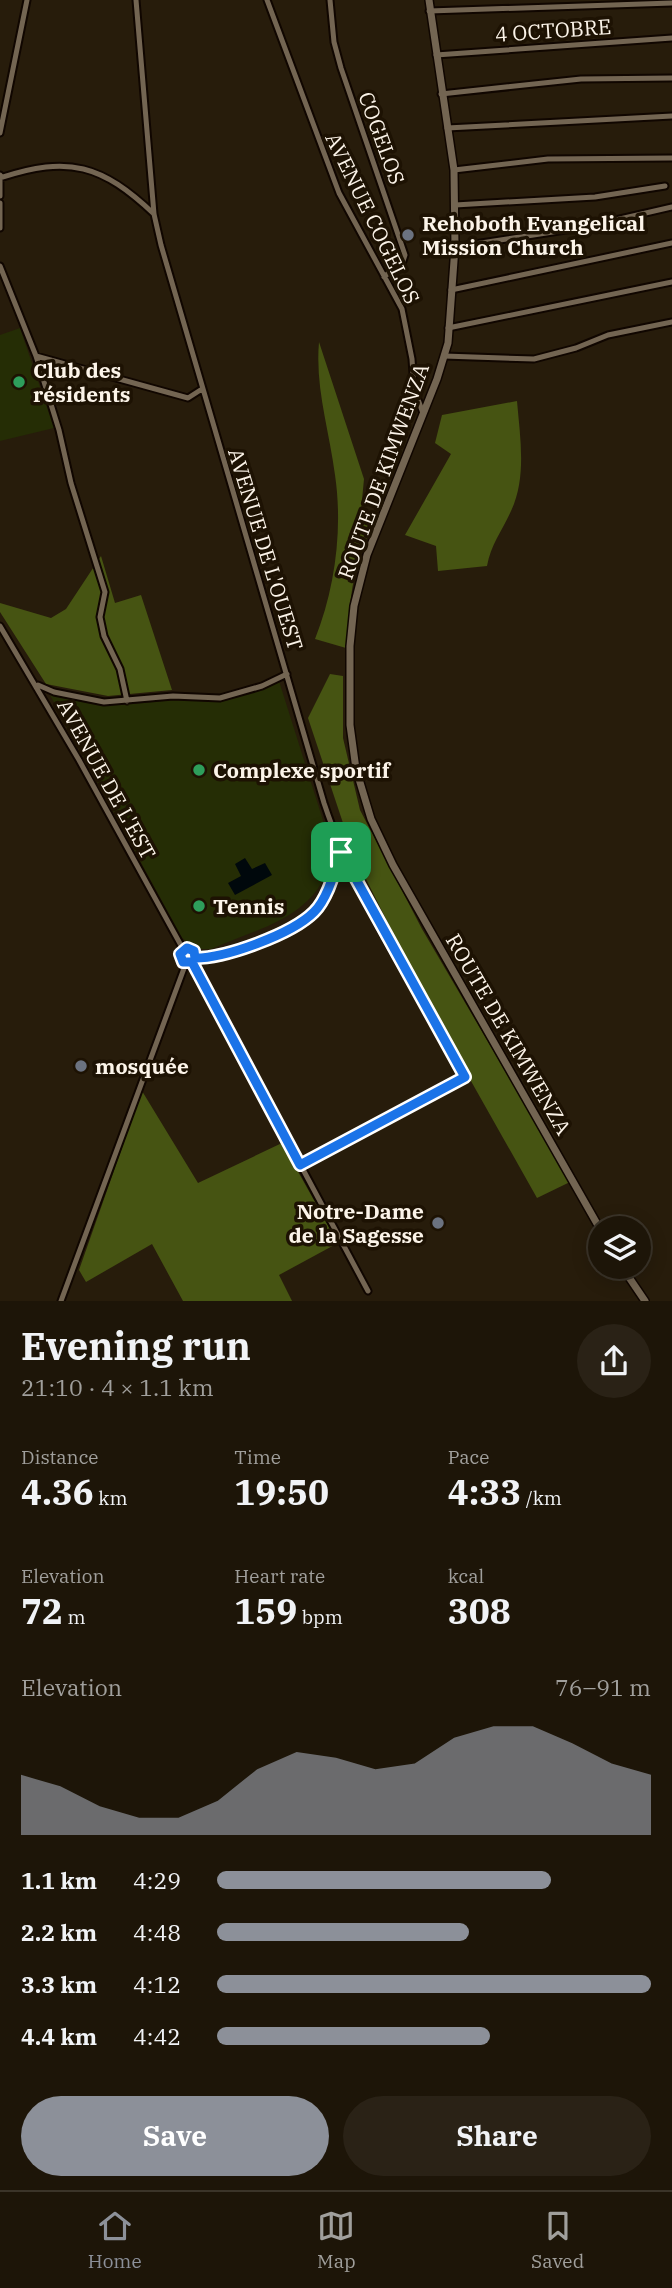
<!DOCTYPE html>
<html lang="en">
<head>
<meta charset="utf-8">
<style>
  body { margin:0; font-family:"IBM Plex Serif",serif; background:#2a2216; color:#f1f3f6; height:100vh; display:flex; flex-direction:column; font-size:26px; white-space:nowrap }
  * { box-sizing:border-box; margin:0 }
  p { font-size:23px; color:#a09f9c }
  .icon { flex:none; width:38px; height:38px; fill:none; stroke:currentColor; stroke-width:2; stroke-linecap:round; stroke-linejoin:round }
  .map { position:relative; height:1301px; overflow:hidden }
  .drawer { display:flex; flex-direction:column; background:#1d1508; flex:1 }
  .drawer>* { flex:none }
  .controls { position:absolute; left:588px; top:1216px; display:grid; gap:14px }
  .controls a { display:grid; place-items:center; width:63px; height:63px; border-radius:50%; background:#1d1508; box-shadow:0 4px 18px #0003,0 0 0 2px #3b3429; font-size:35px }
  .pin { position:absolute; display:grid; place-items:center; width:60px; height:60px; color:#fff; margin:-30px; border-radius:14px; box-shadow:0 4px 10px #0006 }
  .round { display:grid; place-items:center; flex:none; width:74px; height:74px; border-radius:37px; background:#2a2216 }
  .summary { display:flex; align-items:center; justify-content:space-between; height:119px; padding:0 21px }
  h1 { font-size:38px; font-weight:700; line-height:52px }
  .figures { display:grid; grid-template-columns:repeat(3,1fr); gap:10px; height:119px; padding:7px 21px }
  .figures div { display:grid; align-content:center }
  .figures b { font-size:35px; font-weight:700 }
  .figures small { font-size:19px; font-weight:400 }
  .figures p { font-size:19px }
  .chart { height:196px; padding:14px 21px }
  .chart p { display:flex; justify-content:space-between }
  .chart svg { width:100%; height:126px; margin-top:7px; fill:#8c9099; opacity:.7 }
  .primary-button { display:flex; gap:14px; margin-top:auto; padding:14px 21px }
  .primary-button a { flex:1; height:80px; border-radius:42px; background:#8c9099; color:#fff; font-size:28px; font-weight:700; line-height:80px; text-align:center }
  .primary-button a+a { background:#2a2216; color:#f1f3f6 }
  ul { padding:0 21px; list-style:none; font-size:23px }
  li { display:grid; grid-template-columns:112px 84px 1fr; align-items:center; height:52px }
  li i { height:18px; border-radius:9px; background:#8c9099 }
  .menu { display:flex; justify-content:space-around; align-items:center; height:98px; border-top:2px solid #3b3429; background:#1d1508; font-size:19px; color:#a09f9c }
  .menu a { display:grid; justify-items:center; gap:4px }
  .menu .selected { color:#8c9099 }
  .map>svg:first-child { display:block }
</style>
</head>
<body>
<div class="map">
<svg width="672" height="1301" viewBox="0 0 672 1301">
  <rect width="100%" height="100%" fill="#271c0b"/>
  <path fill="#252d05" d="M20 328 54 428 0 441V335Z
    M279 681 333 852C320 917 264 926 211 949H196L182 938 50 695 88 703 122 705 173 700 218 701Z"/>
  <path fill="#465412" d="M319 342 364 479 360 521 372 528C351 566 350 606 346 648L315 639C335 589 343 529 335 475 329 429 315 388 319 342Z
    M517 401C520 437 527 477 511 511 502 531 491 544 487 566L438 571 436 546 405 535 451 454 435 443 442 415Z
    M101 556 115 603 141 595 172 690 108 696 46 684 0 612V603L51 618 66 609Z
    M330 674 343 676V738L360 810 422 929 570 1182 537 1198 436 1019 353 853 308 718Z
    M142 1091 198 1183 282 1143 338 1243 279 1275 292 1301H183L152 1244 86 1282 79 1270Z"/>
  <path fill="#00080c" d="M245 858 252 869 265 863 272 875 235 895 228 883 241 876 235 864Z"/>
  <g fill="none" stroke-linecap="round" stroke-linejoin="round">
    <path stroke="#00080c" stroke-width="2" d="M584 259 590 258"/>
    <g stroke="#100600" stroke-width="9">
      <path id="minor" d="M136 0 154 214 161 245 324 803C356 900 415 988 465 1077L300 1165
        M267 0 339 193 402 309 412 359 414 389 423 413
        M330 0 334 42 341 68 405 255 403 261 384 277
        M429 11 672 3
        M436 55 672 38
        M441 94 581 79 672 78
        M447 128 672 116
        M0 133 27 0
        M454 170 548 159 672 158
        M0 175V196
        M0 178C69 155 102 165 154 214
        M0 203V228
        M455 205 595 197 665 186
        M455 247 585 227 672 207
        M0 266 36 356 59 430 71 483 105 592 100 617 104 636 120 669 127 701
        M451 290 672 243
        M448 328 672 282
        M36 356 188 398 202 389
        M444 356 534 359 576 348 608 335 672 322
        M0 626 79 760 183 949
        M38 685 54 692 104 702 173 696 220 698 262 686 287 674
        M333 876 352 875
        M180 956a8 8 0 1 1 16 0a8 8 0 1 1-16 0Z
        M195 958C226 958 292 934 315 912 328 897 335 871 341 852
        M192 962 368 1291
        M61 1301 186 963"/>
    </g>
    <g stroke="#100600" stroke-width="10">
      <path id="tertiary" d="M429 0 454 170 455 247 448 343 437 379 367 555 354 606 350 646V725L356 769 371 819 393 865 600 1229
        M622 1267 645 1301"/>
    </g>
    <use href="#minor" stroke="#736552" stroke-width="5"/>
    <use href="#tertiary" stroke="#736552" stroke-width="7"/>
  </g>
  <g fill="none" stroke-linecap="round" stroke-linejoin="round">
    <g stroke="#fff" stroke-width="14">
      <path id="route" d="M341 852 465 1077 300 1165 192 962H183L180 954 187 948 194 951 195 958C226 958 292 934 314 912 328 898 335 870 341 852Z"/>
    </g>
    <use href="#route" stroke="#1a73e8" stroke-width="9"/>
  </g>
  <g fill="#6b7280" stroke="#1d1203" stroke-width="2.5">
    <circle cx="408" cy="235" r="7"/>
    <circle cx="81" cy="1066" r="7"/>
    <circle cx="438" cy="1223" r="7"/>
  </g>
  <g fill="#2e9e5b" stroke="#1d1203" stroke-width="2.5">
    <circle cx="19" cy="382" r="7"/>
    <circle cx="199" cy="770" r="7"/>
    <circle cx="199" cy="906" r="7"/>
  </g>
  <g text-anchor="middle" dominant-baseline="central" stroke-width="7" stroke-linejoin="round" paint-order="stroke">
    <g font-size="21" fill="#fcf4e9" stroke="#1d1203">
      <text transform="translate(553 30) rotate(-4)">4 OCTOBRE</text>
      <text transform="translate(382 138) rotate(70)">COGELOS</text>
      <text transform="translate(373 218) rotate(64)">AVENUE COGELOS</text>
      <text transform="translate(383 471) rotate(-70)">ROUTE DE KIMWENZA</text>
      <text transform="translate(266 549) rotate(73)">AVENUE DE L'OUEST</text>
      <text transform="translate(107 779) rotate(61)">AVENUE DE L'EST</text>
      <text transform="translate(509 1034) rotate(60)">ROUTE DE KIMWENZA</text>
    </g>
    <g font-size="21" font-weight="bold" fill="#fcf4e9" stroke="#1d1203" text-anchor="start">
      <text x="422" y="223">Rehoboth Evangelical<tspan x="422" dy="24">Mission Church</tspan></text>
      <text x="33" y="370">Club des<tspan x="33" dy="24">résidents</tspan></text>
      <text x="213" y="770">Complexe sportif</text>
      <text x="213" y="906">Tennis</text>
      <text x="95" y="1066">mosquée</text>
      <text x="424" y="1211" text-anchor="end">Notre-Dame<tspan x="424" dy="24">de la Sagesse</tspan></text>
    </g>
  </g>
</svg>
<div class="controls">
<a><svg class="icon" aria-label="layers" viewBox="0 0 24 24"><path d="M12 4l9 5-9 5-9-5zM3 14l9 5 9-5"/></svg></a>
</div>
<div class="pin" style="left:341px;top:852px;background:#1e9e55"><svg class="icon" aria-label="arrive" viewBox="0 0 24 24"><path d="M6 21V4h12l-3 4 3 4H6"/></svg></div>
</div>
<section class="drawer">
<div class="summary"><div><h1>Evening run</h1><p>21:10 · 4 × 1.1 km</p></div><a class="round"><svg class="icon" aria-label="share" viewBox="0 0 24 24"><path d="M12 15V3M7 8l5-5 5 5M5 13v7h14v-7"/></svg></a></div>
<div class="figures">
<div><p>Distance</p><b>4.36<small> km</small></b></div>
<div><p>Time</p><b>19:50</b></div>
<div><p>Pace</p><b>4:33<small> /km</small></b></div>
</div>
<div class="figures">
<div><p>Elevation</p><b>72<small> m</small></b></div>
<div><p>Heart rate</p><b>159<small> bpm</small></b></div>
<div><p>kcal</p><b>308</b></div>
</div>
<div class="chart"><p><span>Elevation</span>76–91 m</p>
<svg viewBox="0 0 160 44" preserveAspectRatio="none"><path d="M0 44V23L10 27L20 34L30 38L40 38L50 32L60 21L70 15L80 17L90 21L100 19L110 10L120 6L130 6L140 12L150 19L160 23V44z"/></svg>
</div>
<ul>
<li><b>1.1 km</b>4:29<i style="width:77%"></i></li>
<li><b>2.2 km</b>4:48<i style="width:58%"></i></li>
<li><b>3.3 km</b>4:12<i style="width:100%"></i></li>
<li><b>4.4 km</b>4:42<i style="width:63%"></i></li>
</ul>
<div class="primary-button"><a>Save</a><a>Share</a></div>
</section>
<nav class="menu">
<a class="selected"><svg class="icon" aria-label="home" viewBox="0 0 24 24"><path d="M3 11l9-7 9 7M6 9v11h12V9"/></svg>Home</a>
<a><svg class="icon" aria-label="map" viewBox="0 0 24 24"><path d="M3 6l6-2 6 2 6-2v14l-6 2-6-2-6 2zM9 4v14M15 6v14"/></svg>Map</a>
<a><svg class="icon" aria-label="saved" viewBox="0 0 24 24"><path d="M7 4h10v16l-5-4-5 4z"/></svg>Saved</a>
</nav>
</body>
</html>
